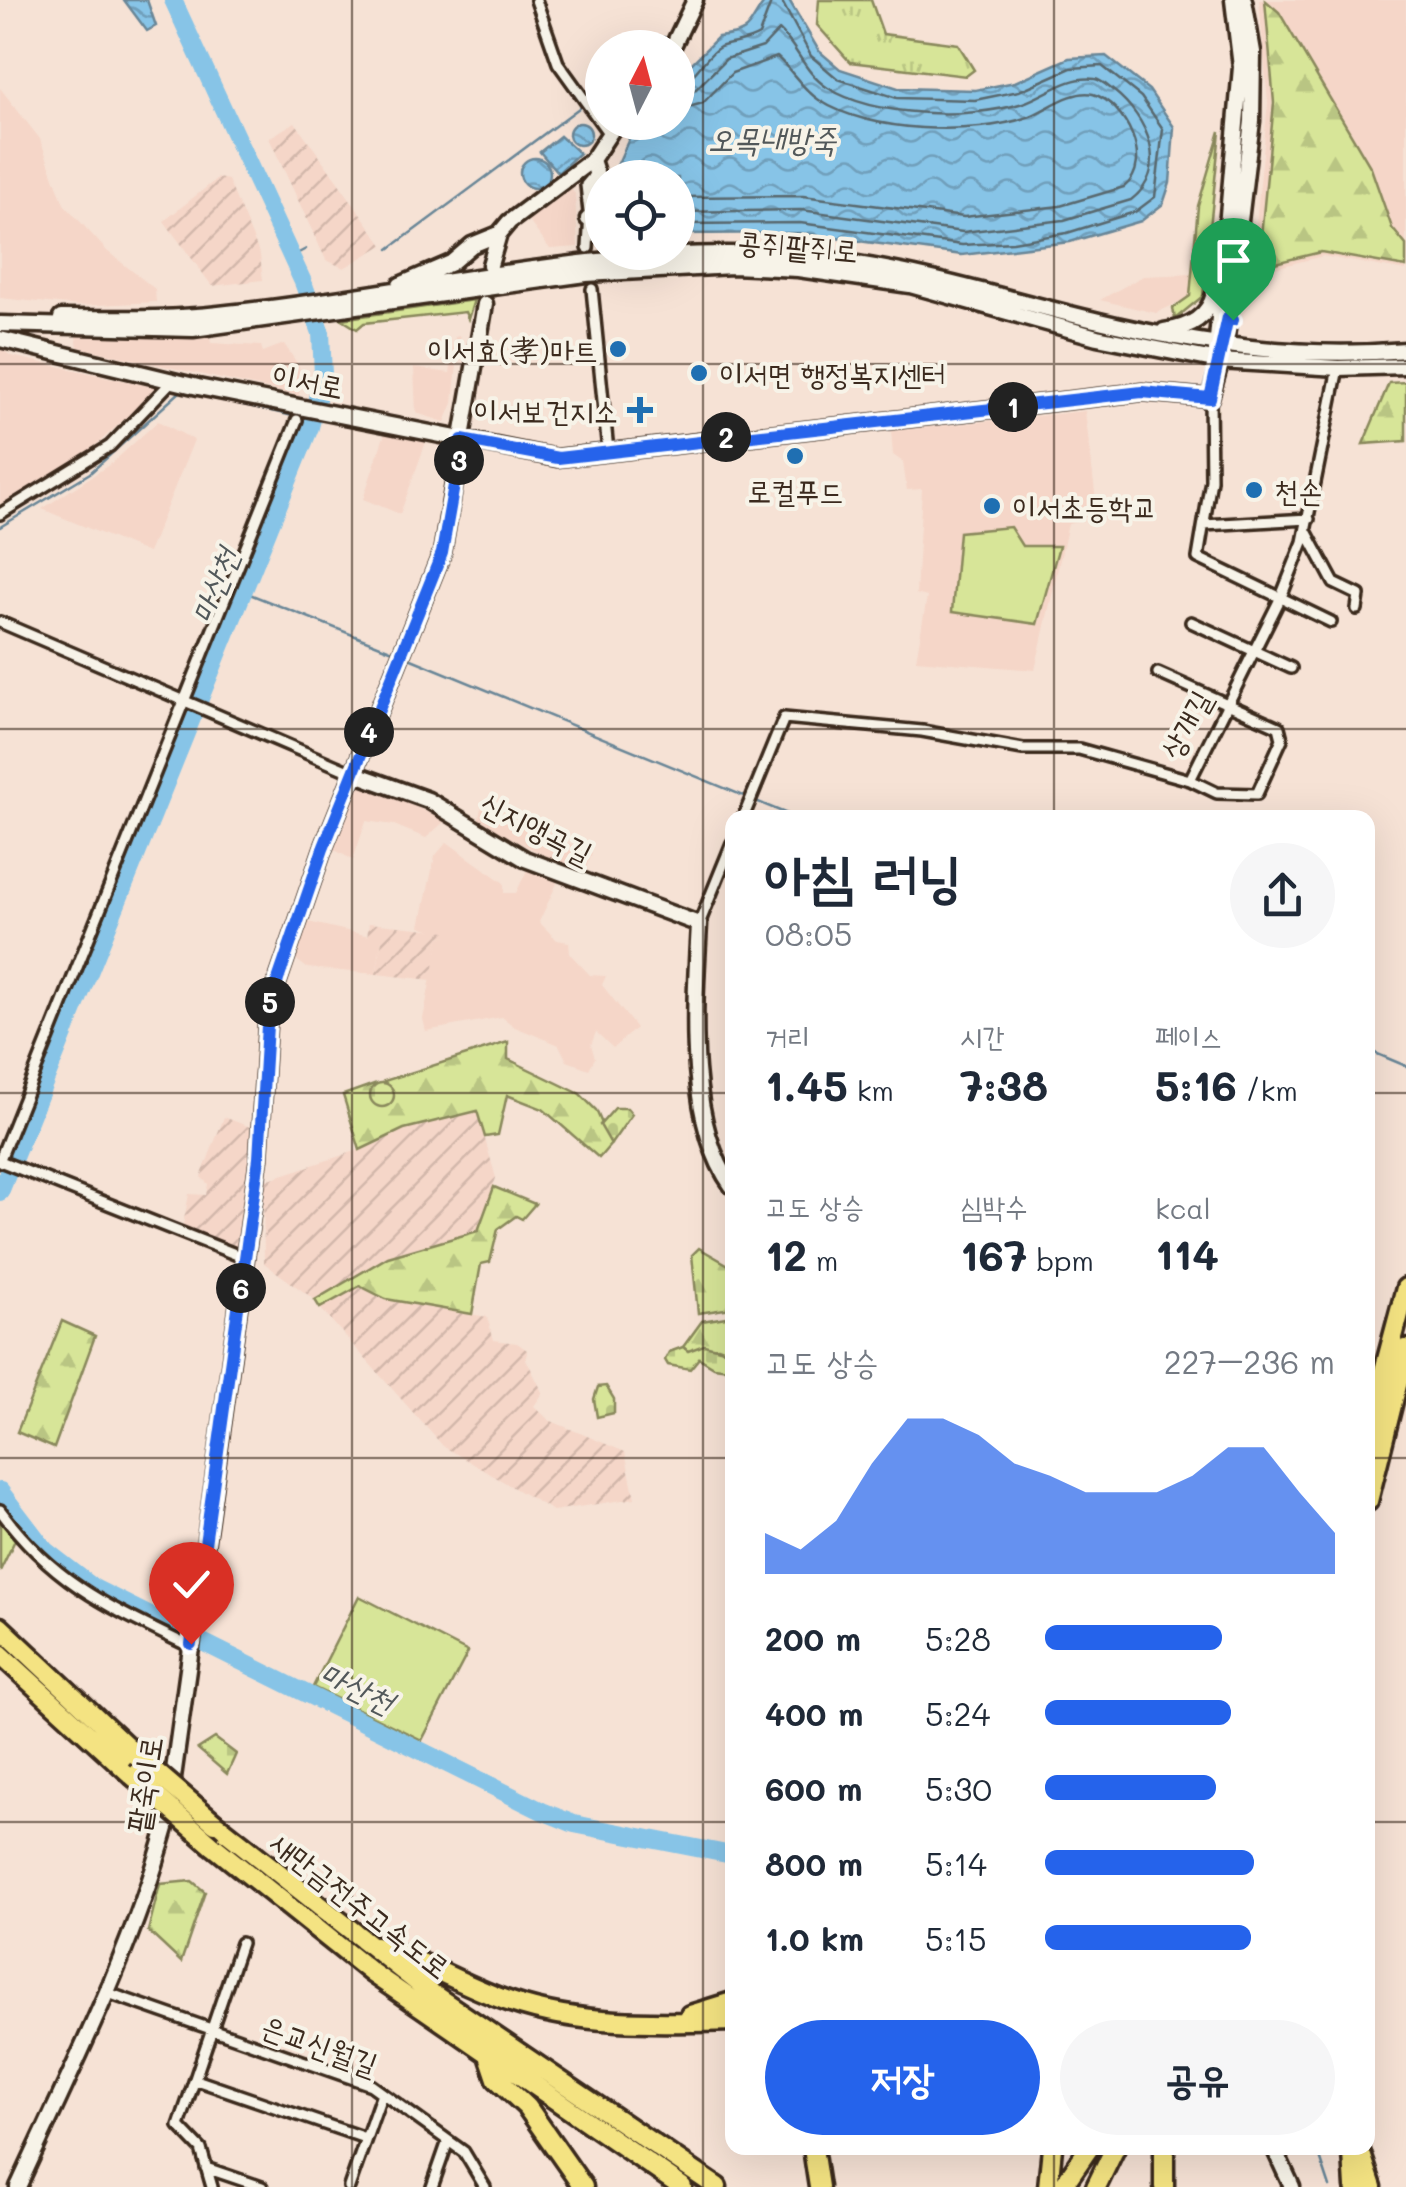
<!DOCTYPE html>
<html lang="ko">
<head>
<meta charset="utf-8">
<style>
  body { margin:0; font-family:Mali,"LXGW WenKai TC","Poor Story",sans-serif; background:#f6f6f7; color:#1f2937; height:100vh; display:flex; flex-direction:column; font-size:38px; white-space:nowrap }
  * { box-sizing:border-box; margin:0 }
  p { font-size:32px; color:#747a83 }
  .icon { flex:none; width:55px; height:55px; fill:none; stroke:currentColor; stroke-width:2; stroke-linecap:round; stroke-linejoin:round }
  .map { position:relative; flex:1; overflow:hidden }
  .details { position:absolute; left:725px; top:810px; width:650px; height:1345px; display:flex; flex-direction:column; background:#fff; border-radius:20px; box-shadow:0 10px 40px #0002 }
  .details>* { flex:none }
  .needle { width:65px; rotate:6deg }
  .buttons { position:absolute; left:585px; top:30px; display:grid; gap:20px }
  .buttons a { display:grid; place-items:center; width:110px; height:110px; border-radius:50%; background:#fff; box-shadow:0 10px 40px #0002; font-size:50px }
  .pin { position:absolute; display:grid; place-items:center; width:85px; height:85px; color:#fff; margin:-102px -42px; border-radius:50% 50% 50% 0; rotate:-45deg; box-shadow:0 0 10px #0007 }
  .pin .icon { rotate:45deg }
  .km { position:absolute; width:50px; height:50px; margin:-25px; border-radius:50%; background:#222; color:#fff; font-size:28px; line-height:50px; text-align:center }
  .round { display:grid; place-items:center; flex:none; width:105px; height:105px; border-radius:52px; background:#f6f6f7 }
  .summary { display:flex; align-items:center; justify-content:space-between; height:170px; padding:0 40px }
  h1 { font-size:55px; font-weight:700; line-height:75px }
  .metrics { display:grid; grid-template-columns:repeat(3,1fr); gap:15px; height:170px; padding:10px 40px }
  .metrics div { display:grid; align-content:center }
  .metrics b { font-size:42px; font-weight:700 }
  .metrics small { font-size:28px; font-weight:400 }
  .metrics p { font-size:28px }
  .chart { height:280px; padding:20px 40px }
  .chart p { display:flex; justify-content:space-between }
  .chart svg { width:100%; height:180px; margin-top:10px; fill:#2563eb; opacity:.7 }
  .cta { display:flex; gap:20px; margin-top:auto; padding:20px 40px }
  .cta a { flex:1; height:115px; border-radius:60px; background:#2563eb; color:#fff; font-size:40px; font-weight:700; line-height:115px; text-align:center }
  .cta a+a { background:#f6f6f7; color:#1f2937 }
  ul { padding:0 40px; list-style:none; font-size:32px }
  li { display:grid; grid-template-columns:160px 120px 1fr; align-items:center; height:75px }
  li i { height:25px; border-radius:12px; background:#2563eb }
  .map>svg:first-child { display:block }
</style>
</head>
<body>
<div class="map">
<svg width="1406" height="2187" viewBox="0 0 1406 2187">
  <defs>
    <pattern id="industrial-furrows" width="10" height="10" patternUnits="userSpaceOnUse" patternTransform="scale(2.5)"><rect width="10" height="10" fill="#f5d6c8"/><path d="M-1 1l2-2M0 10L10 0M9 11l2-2" fill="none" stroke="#d3b8ab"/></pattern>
    <pattern id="forest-firs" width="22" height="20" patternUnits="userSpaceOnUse" patternTransform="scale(2.5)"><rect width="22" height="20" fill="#d7e598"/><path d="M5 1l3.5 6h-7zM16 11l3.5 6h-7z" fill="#b9c583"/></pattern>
    <pattern id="cemetery-stones" width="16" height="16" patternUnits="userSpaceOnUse" patternTransform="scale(2.5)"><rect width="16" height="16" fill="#d7e598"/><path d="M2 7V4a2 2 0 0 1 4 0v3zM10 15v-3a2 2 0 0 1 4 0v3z" fill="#b9c583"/></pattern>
    <pattern id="park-tufts" width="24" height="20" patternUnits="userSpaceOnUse" patternTransform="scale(2.5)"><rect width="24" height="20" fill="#d7e598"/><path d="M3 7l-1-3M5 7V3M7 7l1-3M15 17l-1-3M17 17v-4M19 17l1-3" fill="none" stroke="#b9c583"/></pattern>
    <pattern id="water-waves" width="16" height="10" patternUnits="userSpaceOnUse" patternTransform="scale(2.5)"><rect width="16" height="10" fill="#87c4e7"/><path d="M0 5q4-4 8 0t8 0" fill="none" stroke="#709fbb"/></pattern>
  </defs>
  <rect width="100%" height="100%" fill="#f6e2d5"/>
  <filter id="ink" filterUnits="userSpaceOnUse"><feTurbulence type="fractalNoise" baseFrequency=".01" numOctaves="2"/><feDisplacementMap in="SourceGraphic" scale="20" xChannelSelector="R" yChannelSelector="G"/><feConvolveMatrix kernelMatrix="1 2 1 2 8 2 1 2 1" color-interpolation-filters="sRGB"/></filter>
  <g filter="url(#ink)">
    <path fill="#f5d6c8" d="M1259 0H1406V271L1323 256 1251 274 1268 103Z
      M0 88 40 139 64 204 107 251 155 289 156 302 78 306 0 298Z
      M569 186 575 194 578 247 550 249 527 219Z
      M1192 274 1190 297 1156 313 1100 300 1143 276Z
      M209 332 211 343 261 346 263 352 284 344 299 366V396L78 347 76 336Z
      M460 336 453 403 445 422 416 413 414 368 450 373 455 337Z
      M0 347 11 356 159 388 85 455 0 507Z
      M1085 411 1098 517 1068 524 1035 670 916 660 927 597 916 594 922 489 907 490 903 462 893 455 891 431Z
      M158 421 194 440 148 553 42 509 112 463Z
      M385 433 426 442 400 514 363 499Z
      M365 785 446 820 426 838 394 825 366 821 353 860 333 849 356 787Z
      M481 808 592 853 583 875 478 822Z
      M447 842 504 883V893H516L528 868 558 881 539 922 557 940 569 942 570 954 590 975 606 976 602 985 636 1028 613 1048 596 1032 591 1045 595 1058 589 1069 567 1061 559 1045 515 1027 502 1017 426 1031 423 1019 439 937 448 935 420 926 435 856Z
      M308 922 382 939 376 974 307 968 294 958Z"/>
    <path fill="url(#industrial-furrows)" d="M295 122 383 245 344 268 326 260 269 138Z
      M218 178 228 180 260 255 263 280 212 286 164 221Z
      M369 923 447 931 449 935 439 937 432 980 376 974 382 940 367 937Z
      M477 1111 496 1178 478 1231 388 1257 315 1300 264 1263 263 1181 371 1146 404 1129Z
      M224 1117 250 1127 254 1140 240 1249 182 1230 189 1194 206 1195 208 1184 201 1177Z
      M360 1286 386 1299 487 1317 494 1340 517 1343 527 1350 526 1359 543 1393 534 1406 549 1420 625 1452 635 1498 553 1511 443 1446 320 1308Z"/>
    <path fill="#d7e598" stroke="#89885b" stroke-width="2.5" d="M1220 131 1203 296 1175 319 1173 308 1190 296 1198 206Z
      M474 300 468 319 465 312 364 323 357 329 341 319Z
      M1010 527 1022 546H1059L1037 624 952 612 959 532Z
      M359 1596 468 1652 422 1740 313 1687Z"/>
    <path fill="url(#forest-firs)" stroke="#89885b" stroke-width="2.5" d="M1265 0 1279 12 1371 168 1392 228 1406 245V267L1321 252 1258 267 1274 103Z
      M1406 382V441L1363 444 1389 383Z
      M508 1042V1059L580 1094 596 1110 611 1144 599 1158 543 1109 507 1095 498 1135 485 1137 477 1111 404 1129 360 1150 343 1095 374 1084 371 1094 391 1089 384 1081Z
      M494 1187 535 1204 522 1219 516 1216 498 1229 490 1262 481 1264 472 1314 386 1299 360 1286 320 1308 315 1300 388 1257 478 1231Z
      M699 1248 732 1267V1308L698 1313 692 1255Z
      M732 1316V1352L718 1347 688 1351 683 1347 702 1321Z
      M62 1321 95 1336 54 1448 17 1432Z
      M0 1518 16 1538 0 1571Z
      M192 1881 205 1892 181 1962 148 1931 160 1884Z"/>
    <path fill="url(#cemetery-stones)" stroke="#89885b" stroke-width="2.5" d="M370 1095a12 12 0 1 1 24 0a12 12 0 1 1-24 0Z
      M615 1108H627L632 1114 611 1144 600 1125Z
      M704 1345 732 1352 729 1369 714 1367 699 1358 690 1369 668 1365 665 1360 669 1352 683 1347 688 1351Z
      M606 1386 614 1399V1413L597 1417 594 1399 598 1387Z
      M215 1738 236 1754 227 1774 198 1749Z"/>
    <path fill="url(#park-tufts)" stroke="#89885b" stroke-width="2.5" d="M819 0H871L883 34 958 44 974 70 966 76 850 62 817 25Z"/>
    <path fill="url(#water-waves)" stroke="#698697" stroke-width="2.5" d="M124 0H147L156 26 147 31Z
      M766 0H789L819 51 840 69 898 88 975 90 1015 82 1069 58 1106 56 1149 90 1174 127 1170 183 1163 204 1141 221 1070 242 962 255 799 233 678 234V178L612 177 636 123 678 122V77L718 37C756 33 746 25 766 0Z
      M569 134a11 11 0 1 1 22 0a11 11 0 1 1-22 0Z
      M560 136 579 153 558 173 540 152Z
      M520 173a15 15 0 1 1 30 0a15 15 0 1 1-30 0Z"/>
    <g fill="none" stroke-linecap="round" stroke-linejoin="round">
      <path stroke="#59686e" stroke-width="2.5" d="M678 83C697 80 703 56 720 47 733 42 746 43 759 35L772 0
        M678 95 694 91 726 59 763 47 779 30C798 47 804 73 828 88 875 117 971 120 1023 103 1046 95 1069 75 1095 79 1102 80 1108 87 1114 91 1147 117 1171 169 1131 200L1064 220 963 232 801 210 678 212
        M678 110 703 103 732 73 777 57C792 70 802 89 819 100 869 133 974 136 1028 117 1046 110 1073 89 1093 94 1125 103 1155 163 1124 187L1060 206 964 217 803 196 678 197
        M678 224 800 223 962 245 1013 242 1067 233 1135 212 1155 197 1163 129 1141 97 1102 66 1071 68 1019 91 975 100 897 98 838 79 811 56 781 0"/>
      <path stroke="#698697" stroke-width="2.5" d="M659 48 664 37
        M589 100 602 90
        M389 249 579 108
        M291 257 306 249
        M0 527 90 473 181 391 311 420
        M242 591 393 651
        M409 658 797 818
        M1368 1050 1406 1066
        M1317 2148 1330 2187"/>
      <path stroke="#87c4e7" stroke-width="18" d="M0 1192 310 427 323 374 321 333 303 282 173 0
        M0 1491 45 1550 94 1588 542 1811 574 1824 732 1855"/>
      <g stroke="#3b2a1e" stroke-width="16">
        <path id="street" d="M536 0 558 63 609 134
          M589 212 586 185 592 178
          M588 248 592 177
          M592 289 608 451
          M1210 398 1211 480 1198 558 1331 622
          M0 514 110 446 172 381
          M1204 525 1309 519
          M1306 531 1334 583 1359 595 1357 609
          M0 622 353 773
          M1191 622 1291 668
          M1190 780 1281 597 1303 542 1338 368
          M743 818 784 718 922 731 1023 749H1079L1190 780 1217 793 1257 794 1282 739 1279 727 1158 673
          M699 924 732 843
          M0 1159 297 420
          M0 1161 245 1258
          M0 1510C54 1584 111 1608 191 1647
          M108 1993 371 2085 464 2152 485 2187
          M196 2080 365 2138
          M206 2168 262 2187
          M212 2187 201 2149 179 2126 241 1943
          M349 2187 382 2093
          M432 2187 448 2141"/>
      </g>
      <g stroke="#3b2a1e" stroke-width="21">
        <path id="secondary" d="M672 48 695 0
          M592 160 602 191
          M588 219 602 221
          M490 265 499 234 509 222 592 160 617 122
          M400 285 451 263 472 245 499 234
          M61 318C113 318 166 320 219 314 409 295 597 243 789 256 895 263 997 297 1099 321 1200 345 1302 359 1406 350
          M0 324 193 329 586 274 732 266 798 269 910 285 1097 337 1219 361 1338 368 1406 366
          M1164 331C1188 328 1208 318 1214 294
          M0 339 198 387 557 458 1142 392 1210 398 1225 346 1252 121 1253 52 1244 0
          M1216 351 1241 67 1233 0
          M353 773 428 800 525 859 699 924C695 1001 685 1122 732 1186
          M1274 2148 1292 2187
          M18 2187C72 2069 131 1953 166 1828L259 1158 268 1009 323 849 442 553 485 304"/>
      </g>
      <g stroke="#3b2a1e" stroke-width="25">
        <path id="highway" d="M1368 1431 1406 1288
          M1368 1501 1406 1349
          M0 1627 136 1755
          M0 1654 132 1775
          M215 1823 431 1993 717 2187
          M212 1845 372 1973 682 2187
          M376 1946C422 1959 465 1987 511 2002 581 2026 660 2023 732 2021
          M690 2015 732 2002
          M490 2058 497 2079 527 2107 583 2187
          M813 2148 819 2187
          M1359 2148 1372 2187
          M1353 2153 1355 2187
          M1048 2187 1052 2148
          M1062 2187 1089 2148
          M1096 2187 1115 2148
          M1164 2187V2148"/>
      </g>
      <use href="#street" stroke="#f7f3e8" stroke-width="9"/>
      <use href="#secondary" stroke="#f7f3e8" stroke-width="14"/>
      <use href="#highway" stroke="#f4e382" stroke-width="18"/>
      <g stroke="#3b2a1e" stroke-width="25" stroke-linecap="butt">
        <path id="highway-bridge" d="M136 1755 215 1823
          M132 1775 212 1845"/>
      </g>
      <use href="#highway-bridge" stroke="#f4e382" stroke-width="18"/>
    </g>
  </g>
  <g fill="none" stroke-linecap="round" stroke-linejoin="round" filter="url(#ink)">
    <g stroke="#fff" stroke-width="20">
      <path id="route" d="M191 1644 259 1158 268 1009 323 849 442 553 462 440 558 458 1142 392 1210 398 1228 317 1233 320"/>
    </g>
    <use href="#route" stroke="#2563eb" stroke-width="12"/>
  </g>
  <path fill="none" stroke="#3b2a1e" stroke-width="2.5" stroke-opacity="0.55" d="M352 0V2187M703 0V2187M1054 0V818M0 364H1406M0 729H1406M0 1093H732M1368 1093H1406M0 1458H732M1368 1458H1406M0 1822H732M1368 1822H1406M1054 2148V2187"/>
  <g fill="#1f6fb2" stroke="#f7f3e8" stroke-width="4">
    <circle cx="618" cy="349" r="10"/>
    <circle cx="699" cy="373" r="10"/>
    <path d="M635 395h10v10h10v10h-10v10h-10v-10h-10v-10h10z"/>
    <circle cx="795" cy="456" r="10"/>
    <circle cx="1254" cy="490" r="10"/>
    <circle cx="992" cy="506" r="10"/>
  </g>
  <g text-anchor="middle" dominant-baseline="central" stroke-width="8" stroke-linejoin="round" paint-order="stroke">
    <g font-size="30" fill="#3b2a1e" stroke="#f7f3e8">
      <text transform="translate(798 245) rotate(5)">콩쥐팥쥐로</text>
      <text transform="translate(308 380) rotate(11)">이서로</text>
      <text transform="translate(1185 724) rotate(-61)">상개길</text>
      <text transform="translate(537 827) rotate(27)">신지앵곡길</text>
      <text transform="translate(143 1784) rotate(-81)">팥죽이로</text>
      <text transform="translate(361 1904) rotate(38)">새만금전주고속도로</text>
      <text transform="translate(320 2044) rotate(20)">은교신월길</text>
    </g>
    <g font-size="30" fill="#3b2a1e" stroke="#f7f3e8" text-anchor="start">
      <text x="598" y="349" text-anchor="end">이서효(孝)마트</text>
      <text x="719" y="373">이서면 행정복지센터</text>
      <text x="618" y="410" text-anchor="end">이서보건지소</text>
      <text x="795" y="490" text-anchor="middle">로컬푸드</text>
      <text x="1274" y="490">천손</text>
      <text x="1012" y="506">이서초등학교</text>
    </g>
    <g font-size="32" font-style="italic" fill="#52585a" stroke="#f7f3e8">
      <text x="772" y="138">오목내방죽</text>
      <text transform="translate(213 585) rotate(-68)">마산천</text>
      <text transform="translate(358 1686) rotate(26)">마산천</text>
    </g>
  </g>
</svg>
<div class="buttons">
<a><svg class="needle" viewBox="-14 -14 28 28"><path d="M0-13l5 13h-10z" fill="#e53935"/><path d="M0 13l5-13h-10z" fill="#747a83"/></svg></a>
<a><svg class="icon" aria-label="locate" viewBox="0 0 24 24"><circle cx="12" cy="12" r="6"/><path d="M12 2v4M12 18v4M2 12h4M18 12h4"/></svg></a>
</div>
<div class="pin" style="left:1233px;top:320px;background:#1e9e55"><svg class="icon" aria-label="arrive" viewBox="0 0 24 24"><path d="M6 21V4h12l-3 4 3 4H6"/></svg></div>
<div class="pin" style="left:191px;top:1644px;background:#d93025"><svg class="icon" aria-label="check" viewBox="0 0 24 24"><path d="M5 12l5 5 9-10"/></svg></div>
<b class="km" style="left:1013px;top:407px">1</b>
<b class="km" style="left:726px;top:437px">2</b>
<b class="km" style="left:459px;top:460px">3</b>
<b class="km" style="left:369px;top:732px">4</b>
<b class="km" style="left:270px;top:1002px">5</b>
<b class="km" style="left:241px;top:1288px">6</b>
<section class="details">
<div class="summary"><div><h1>아침 러닝</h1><p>08:05</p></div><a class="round"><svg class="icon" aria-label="share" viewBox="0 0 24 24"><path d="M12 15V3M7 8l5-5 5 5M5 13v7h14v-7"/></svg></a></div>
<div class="metrics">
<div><p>거리</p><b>1.45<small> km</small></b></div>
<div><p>시간</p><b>7:38</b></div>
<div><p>페이스</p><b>5:16<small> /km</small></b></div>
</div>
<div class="metrics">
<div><p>고도 상승</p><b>12<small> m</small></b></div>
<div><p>심박수</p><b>167<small> bpm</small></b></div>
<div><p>kcal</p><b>114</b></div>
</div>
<div class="chart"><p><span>고도 상승</span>227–236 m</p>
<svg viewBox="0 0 160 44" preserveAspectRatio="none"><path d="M0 44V34L10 38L20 31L30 17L40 6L50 6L60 10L70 17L80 20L90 24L100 24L110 24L120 20L130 13L140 13L150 24L160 34V44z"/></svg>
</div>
<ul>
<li><b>200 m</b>5:28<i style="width:61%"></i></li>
<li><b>400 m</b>5:24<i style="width:64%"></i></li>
<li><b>600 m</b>5:30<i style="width:59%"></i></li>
<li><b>800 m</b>5:14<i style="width:72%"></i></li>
<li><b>1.0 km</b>5:15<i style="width:71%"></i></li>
</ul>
<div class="cta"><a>저장</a><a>공유</a></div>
</section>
</div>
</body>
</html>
